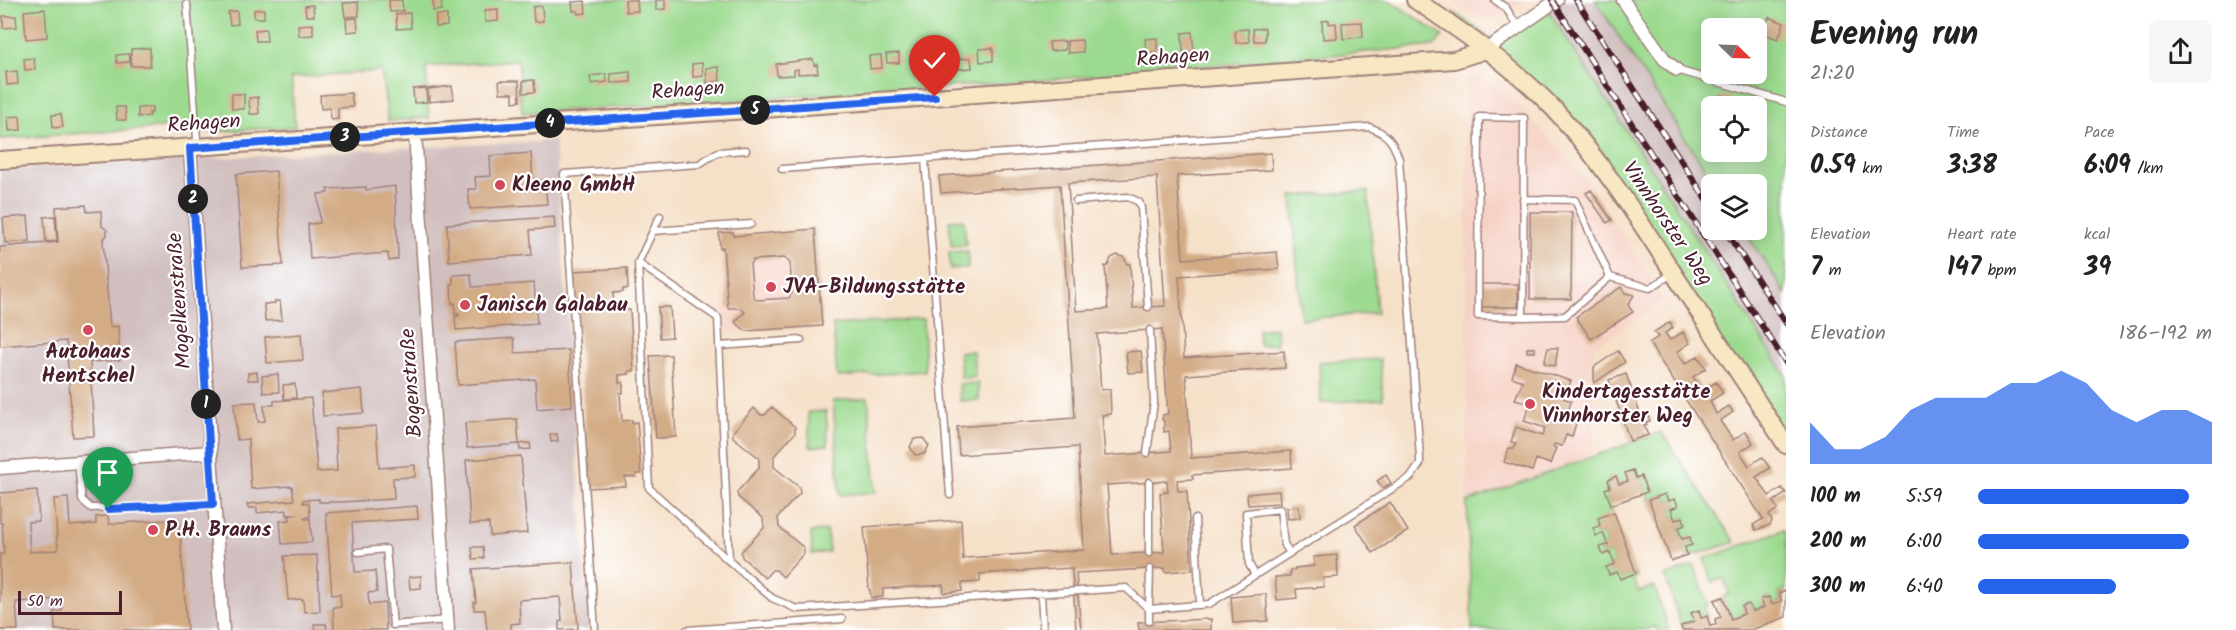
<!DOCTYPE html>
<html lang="en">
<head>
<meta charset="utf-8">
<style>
  body { margin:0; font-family:Kalam,sans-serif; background:#f6f6f6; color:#222; height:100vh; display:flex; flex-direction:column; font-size:22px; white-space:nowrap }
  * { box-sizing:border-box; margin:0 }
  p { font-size:20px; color:#767676 }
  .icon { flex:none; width:33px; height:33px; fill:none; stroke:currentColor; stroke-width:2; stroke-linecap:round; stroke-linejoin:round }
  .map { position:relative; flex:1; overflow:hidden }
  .sheet { display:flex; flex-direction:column; background:#fff; width:450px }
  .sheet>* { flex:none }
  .needle { width:39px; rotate:113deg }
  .tools { position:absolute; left:1701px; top:18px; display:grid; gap:12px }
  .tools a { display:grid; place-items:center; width:66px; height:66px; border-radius:9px; background:#fff; box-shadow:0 3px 15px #0003; font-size:30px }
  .scale { position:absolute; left:18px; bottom:15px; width:104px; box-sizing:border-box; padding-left:6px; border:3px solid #4a1f2b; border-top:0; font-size:16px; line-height:21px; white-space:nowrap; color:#4a1f2b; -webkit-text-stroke:4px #fff; paint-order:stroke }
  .pin { position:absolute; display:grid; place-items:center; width:51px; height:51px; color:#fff; margin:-62px -26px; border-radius:50% 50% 50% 0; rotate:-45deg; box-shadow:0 0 6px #0007 }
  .pin .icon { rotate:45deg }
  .km { position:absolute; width:30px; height:30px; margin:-15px; border-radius:50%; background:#222; color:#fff; font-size:16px; line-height:30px; text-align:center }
  .round { display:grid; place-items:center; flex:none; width:63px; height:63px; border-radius:9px; background:#f6f6f6 }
  .headline { display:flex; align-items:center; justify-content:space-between; height:102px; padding:0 24px }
  h1 { font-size:33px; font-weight:800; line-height:45px }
  .figures { display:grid; grid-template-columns:repeat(3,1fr); gap:9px; height:102px; padding:6px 24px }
  .figures div { display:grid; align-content:center }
  .figures b { font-size:26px; font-weight:800 }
  .figures small { font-size:16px; font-weight:400 }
  .figures p { font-size:16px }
  .chart { height:168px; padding:12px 24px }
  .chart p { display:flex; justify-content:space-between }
  .chart svg { width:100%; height:108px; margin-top:6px; fill:#2563eb; opacity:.7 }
  ul { padding:0 24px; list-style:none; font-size:20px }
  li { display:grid; grid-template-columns:96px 72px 1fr; align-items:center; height:45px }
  li i { height:15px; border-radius:8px; background:#2563eb }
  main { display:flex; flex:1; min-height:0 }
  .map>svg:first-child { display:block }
</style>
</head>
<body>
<main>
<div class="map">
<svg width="1786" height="630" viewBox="0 0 1786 630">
  <rect width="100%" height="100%" fill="#fff"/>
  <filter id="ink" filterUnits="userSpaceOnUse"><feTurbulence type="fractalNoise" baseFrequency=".0167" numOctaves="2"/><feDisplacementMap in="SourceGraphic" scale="12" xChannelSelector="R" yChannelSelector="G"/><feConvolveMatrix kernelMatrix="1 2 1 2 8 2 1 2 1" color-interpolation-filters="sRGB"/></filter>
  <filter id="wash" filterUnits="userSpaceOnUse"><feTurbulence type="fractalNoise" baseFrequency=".008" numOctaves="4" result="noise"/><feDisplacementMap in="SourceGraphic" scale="24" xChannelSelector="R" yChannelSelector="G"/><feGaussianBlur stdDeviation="1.35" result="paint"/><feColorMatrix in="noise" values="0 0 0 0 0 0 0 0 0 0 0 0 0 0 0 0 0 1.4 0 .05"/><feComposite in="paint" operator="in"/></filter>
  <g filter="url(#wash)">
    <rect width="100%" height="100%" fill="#f5e0c8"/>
    <path fill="#f6d2c5" d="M1450 0H1522L1493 20 1476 17Z
      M1482 77 1503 92 1534 121 1574 166 1599 199 1665 300 1594 347 1593 456 1467 502 1466 78Z
      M815 229 822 326 726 332 719 233 733 232 734 236Z"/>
    <path fill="#d1bfbf" d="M1541 0H1595L1715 184H1712V230H1744L1786 294V376Z
      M555 141 589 630H0V170L416 147Z"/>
    <path fill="#9cda8f" stroke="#737c5d" stroke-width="1.5" fill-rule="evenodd" d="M0 0H1389L1443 36 1434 46 1012 83 522 113 518 60 426 67 429 118 388 121 381 71 291 78 295 127 203 132 201 125 0 139Z
      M1595 0H1786V294L1744 230H1756V184H1715ZM1712 28H1756V74H1712ZM1712 106H1756V152H1712Z
      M1546 7 1786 376V445L1600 165 1486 50Z
      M1453 12 1491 38 1481 37 1453 18Z
      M1368 191 1377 313 1301 319 1292 196Z
      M964 219 966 245 951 246 949 220Z
      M968 251V268L950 269 949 252Z
      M923 319 925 371 837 377 833 325Z
      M1276 328 1277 344 1259 345 1258 330Z
      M973 351 975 377 961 378 959 352Z
      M1380 359 1383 399 1321 403 1319 362Z
      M978 383 979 400 960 401 959 384Z
      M868 398 876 492 840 495 833 401Z
      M826 411 828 445 810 447 808 412Z
      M1661 432 1735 542 1688 557 1685 547 1692 544 1689 537 1682 539 1678 528 1685 525 1683 518 1675 520 1671 509 1678 506 1675 499 1668 501 1665 494 1649 500 1641 476 1636 478 1633 471 1626 473 1628 481 1619 484 1616 476 1608 480 1610 487 1605 490 1613 513 1600 526 1593 529 1596 536 1603 533 1608 545 1600 548 1603 555 1610 552 1615 564 1607 567 1617 572 1620 579 1636 573 1637 577 1633 579 1639 592 1654 586 1669 630H1657L1655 626 1647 630H1472L1467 502Z
      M1783 530 1786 535V590L1779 593 1782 601 1772 604 1769 597 1762 599 1764 607 1753 611 1749 604 1742 606 1744 614 1731 619 1723 597 1729 594 1724 578 1712 582 1704 559Z
      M827 531 829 552 812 554 811 532Z
      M1694 565 1708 605 1704 607 1707 616 1701 618 1699 611 1691 613 1694 621 1681 626 1665 576Z"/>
    <g id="blocks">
      <path fill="#d3ab85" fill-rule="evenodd" d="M389 0H402L403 11 390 12Z
        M433 0H441L442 10 433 11Z
        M625 0H637L638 11 626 12Z
        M656 0H665V9L656 10Z
        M585 1 586 13 578 14V11H573L572 2Z
        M358 2 359 16 345 17 343 3Z
        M313 5 314 16H306L305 6Z
        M542 6 543 21 534 22 533 7Z
        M45 9 47 37 26 39 24 11Z
        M264 9V18H254V10Z
        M498 9V21L485 22V10Z
        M237 11 238 24 230 25 228 12Z
        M410 13 411 28 397 29 396 14Z
        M436 15H447V26L436 27Z
        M3 16H16L17 27 3 28Z
        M1769 17 1784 23 1778 39 1762 33Z
        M357 18 358 31 347 32 346 19Z
        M1329 20V24L1336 23 1337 38 1323 39 1322 21Z
        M1362 22 1363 37 1343 39 1342 23Z
        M313 24V35L299 36 298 25Z
        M1265 28V41H1254L1253 29Z
        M266 29 267 41H256L255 30Z
        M1248 29 1249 42 1236 43 1235 30Z
        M1192 32 1194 51 1183 52 1182 33Z
        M1157 38V52H1146L1145 39Z
        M1082 40 1083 52 1068 53 1067 41Z
        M1065 41V50L1050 51 1049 42Z
        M150 48V66H131V49Z
        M993 48V61L980 62 979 49Z
        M899 53V63H887L886 54Z
        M129 54 130 62 117 63 116 55Z
        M881 55 882 68 870 69 869 56Z
        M34 58 35 69 25 70 24 59Z
        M971 58 972 68 959 69 958 59Z
        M813 59 814 65 817 64 818 73 798 74V69L794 70V75L777 76 776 64Z
        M702 63 703 76 693 77 692 64Z
        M719 67 720 81 707 83 706 68Z
        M17 71 18 84 7 85 6 72Z
        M630 72 631 82 611 83V74Z
        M606 74 607 82 591 84 590 76Z
        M534 80 535 92 523 93V81Z
        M499 81H519L520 101 513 102V93H500Z
        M452 86 454 99 429 102 428 89Z
        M426 88 427 102 414 103 413 89Z
        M351 93 353 107 338 108V119L331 120 330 108 321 109 320 95Z
        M232 94H244V109H232Z
        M1720 95 1731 98 1729 106H1718Z
        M258 97 259 114H250L249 98Z
        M116 107H125L126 120H117Z
        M152 107V113H149L150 116 138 117V108Z
        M61 114 63 127 53 128 52 115Z
        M20 116 21 130 9 131 8 117Z
        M531 153 533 181 545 180 547 204 470 209 468 189H476L475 177 491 176 490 156Z
        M1271 153 1272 170 1177 176 1183 259 1277 252 1279 269 1179 276 1184 358 1284 351 1285 368 1186 375 1191 458 1291 451 1292 468 1192 475 1193 479 1177 480 1178 491H1187L1192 570 1165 572V568L1076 573 1081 630H1076L1072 568 980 574V582L962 583V591L944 593 943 585 883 589V597L871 598 870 590H869L864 527 961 520 963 560 966 558 1084 550 1078 447 959 455 957 427 1075 418 1060 185 941 193 939 176ZM1157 177 1165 306 1133 308 1130 264H1127L1124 257 1117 255 1111 258 1108 266H1105L1108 309 1076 311 1068 183ZM1162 329 1168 414 1163 415 1162 420 1164 421V432L1169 431 1171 451 1105 456 1102 415 1111 414 1110 389 1101 390 1097 334ZM1167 481 1168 492 1160 493 1164 552 1112 555 1107 485Z
        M276 171 283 265 242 267 236 174Z
        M395 186 398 259 389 261 388 253 310 259 308 224 320 223 318 194 328 193V189L366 187V190Z
        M1591 190 1612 220 1607 223 1586 193Z
        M86 205 87 212 101 211 102 226 107 230V235L103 240 110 327 118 326 120 360 90 362 94 436 73 437 66 341 0 346V247L58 242 56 207Z
        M1530 212H1572L1571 299H1530Z
        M28 216 30 241 5 243 3 218Z
        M55 216 57 241 46 242 44 217Z
        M554 217 555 228 530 230 532 255 449 261 447 224Z
        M815 229 822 326 746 331 735 322 745 312 740 308H728L723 247 720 248 719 233 733 232 734 236ZM785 258 790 263 792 293 789 298 757 300 753 296 750 264 753 260Z
        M627 268 628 289H623V292L613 293 614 308 624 307V310H630L634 371H629V374L619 375V383L623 382V393H620L622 421 632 420V423L637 422 641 474H636V477H625L626 486 589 488 574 271Z
        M471 274 472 287 534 283 537 324 456 330 455 316H459V314H455V303L452 304 451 284H453V275Z
        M1480 284H1518V307H1480Z
        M1621 287 1625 293 1634 295 1628 305 1633 312 1591 339 1576 317Z
        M275 301H280L282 320 265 321 264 304 275 303Z
        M658 307H670L672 337 660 338Z
        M1670 322 1673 328 1665 333 1670 340 1683 332 1690 343 1677 352 1685 364 1698 356 1706 368 1693 377 1702 390 1716 382 1723 393 1710 401 1716 414 1729 406 1733 412 1720 421 1733 440 1746 431 1753 443 1740 452 1749 466 1762 457 1770 468 1756 477 1769 496 1782 488 1786 493 1773 502 1778 509 1769 515 1772 521 1770 525 1756 530 1753 525 1763 519 1649 343 1658 337 1654 332Z
        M301 334 303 360 267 363 265 337Z
        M514 338 515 353 569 350 572 406 537 409 535 379 458 385 455 342Z
        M1527 348H1535V352H1527Z
        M1548 348H1558L1555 366 1544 363Z
        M1141 351 1143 372 1128 373 1126 352Z
        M1618 351 1625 362 1594 383V367Z
        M671 355 676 437 656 438 650 356Z
        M1516 363 1571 381 1563 398 1571 401 1567 416 1563 414 1562 418 1576 423 1572 437 1566 435 1562 446 1554 444 1553 447 1556 448 1550 464 1536 459 1532 471 1504 462 1509 448 1514 449 1516 443 1511 442 1516 427 1542 436 1545 428 1524 421 1529 407 1535 409 1536 405 1515 399 1523 381 1512 377Z
        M257 372 258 380H248V373Z
        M278 374 279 392 263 393 262 376Z
        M1626 374 1640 413 1643 412 1644 415 1648 414 1650 421 1646 422 1647 425 1644 426 1648 435 1630 441 1609 380Z
        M295 384 296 398 284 399 283 385Z
        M362 389 364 413 323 416 322 393Z
        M311 398 317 472 337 471 335 429 376 426 379 468 415 465V477L393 478 394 499 340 502H319V499L303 500V503H309L310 517H304L305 519H310L312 542 282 544 280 521 290 520 289 516 298 514 287 515V510L257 513V508H248L247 504 294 500 292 486 251 489 248 439 237 440 234 403 256 402 258 422 265 421 264 405H274V401Z
        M772 407 795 427V433L774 456V467L799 487 800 493 778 517 779 527 804 548V553L783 577 776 570H772L765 578 742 557 741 552 764 528 763 518 738 497 737 492 759 468V458L733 437V432L754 408 761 415H765Z
        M517 419 519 444 467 448 465 423Z
        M557 434 558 441 551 442 550 435Z
        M923 438 929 446 924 454 915 455 910 447 914 439Z
        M530 443 531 449 520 450 519 444Z
        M521 456 527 533 490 536 489 523 470 524 466 460Z
        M1633 470 1636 478 1641 476 1647 492 1611 505 1605 489 1610 487 1608 480 1616 476 1619 484 1628 481 1625 473Z
        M1386 475 1391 483 1383 488 1377 481Z
        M37 490 39 521 28 522 30 552 58 550 54 499 68 498 70 526 96 524V517L108 516 109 524 179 519 187 630H55L54 612 62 611 61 599 16 602 18 630H0V554H4L2 523H0V493Z
        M1279 491 1280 503 1248 505 1247 494Z
        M1665 494 1668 501 1675 499 1678 506 1671 509 1675 520 1683 517 1685 525 1678 528 1682 539 1690 537 1692 545 1685 547 1687 555 1671 561 1649 500Z
        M1390 502 1408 531 1373 553 1355 525Z
        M417 506 418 519 352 523 355 572 375 571 377 592 368 593 369 605 385 603 386 630H334L333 607H341L340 594 332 595 326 513Z
        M1299 506 1300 518 1288 519 1287 507Z
        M1614 512 1636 573 1620 579 1617 572 1609 575 1606 567 1615 564 1610 552 1603 555 1600 547 1608 545 1603 533 1596 536 1593 528 1600 526 1598 518Z
        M472 547H483L484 558 473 559Z
        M317 555 320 611 304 612 303 599 288 600 284 556Z
        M1337 555 1338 577 1323 578 1324 587 1296 589 1297 598 1277 600 1275 577 1290 576V570H1295V568L1314 566V557Z
        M573 562 578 629 559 630V622L562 621 560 597 519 600 520 623 511 624V630H487L485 610H474V602H476L473 569Z
        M421 576V588L410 589 409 577Z
        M1786 590V617L1751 630H1682L1681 626 1694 621 1691 613 1699 610 1701 618 1707 616 1710 626 1716 625 1715 619 1721 617 1714 600 1723 597 1731 619 1744 614 1742 606 1745 605 1749 604 1753 611 1764 607 1761 599 1769 597 1772 604 1782 601 1779 593Z
        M1266 594 1268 621 1233 623 1231 597Z
        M1211 619V630H1139L1138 622Z
        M314 624H326L327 630H315Z"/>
    </g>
  </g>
  <g filter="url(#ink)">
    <use href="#blocks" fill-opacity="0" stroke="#a0807a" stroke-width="1.5"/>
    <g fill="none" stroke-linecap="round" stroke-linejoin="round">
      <path stroke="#d3b9a9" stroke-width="12" stroke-dasharray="12 6" stroke-linecap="butt" d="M1149 621V630"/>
      <g stroke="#a0807a" stroke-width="9">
        <path id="lane" d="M1495 0 1506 8 1518 27
          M187 4 197 139 193 145
          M1677 70 1786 102
          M1479 117 1524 118 1523 317 1478 316Z
          M925 159 950 495
          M782 169 1369 127C1387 133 1393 141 1399 159L1420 458V464L1411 477 1209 604 1149 609V621
          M1523 199 1575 200 1610 277
          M1076 201 1128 197 1139 202 1141 208 1148 307
          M653 231 751 224
          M638 263 660 216
          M1610 277 1650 288 1672 274
          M1523 317 1565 316 1610 277
          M719 346 801 340
          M1147 453 1154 402 1150 330
          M78 463 82 500 91 508 213 504
          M1149 482V553
          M1195 519 1200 605
          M358 552 386 549 393 625 447 620
          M729 561 649 488 638 263 718 318 729 561 772 598 797 609 1126 588 1149 609
          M1255 575 1249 564 1246 513 1280 509 1284 544 1290 553
          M1041 594 1043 630
          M1149 609 1150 569
          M595 630 564 174 699 164 718 152 746 150
          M687 630 842 619"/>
      </g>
      <g stroke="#a0807a" stroke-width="15">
        <path id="street" d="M1623 0 1665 60 1677 70
          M1486 50 1557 0
          M415 133 448 630
          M190 148 223 630
          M0 468 210 452"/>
      </g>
      <g stroke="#a0807a" stroke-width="20">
        <path id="secondary" d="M1415 0C1463 32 1513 66 1554 109 1600 159 1637 217 1674 274 1711 331 1749 388 1786 445
          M0 160 778 108 1454 60 1486 50"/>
      </g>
      <use href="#lane" stroke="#fff" stroke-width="6"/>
      <use href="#street" stroke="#fff" stroke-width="12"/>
      <use href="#secondary" stroke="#f7e8c3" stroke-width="16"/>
      <g stroke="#4a1f2b" stroke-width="6">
        <path id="rail" d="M1552 0 1786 363
          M1576 0 1712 208
          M1725 230 1786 323"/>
      </g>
      <use href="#rail" stroke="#fff" stroke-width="4" stroke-dasharray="11" stroke-linecap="butt"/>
    </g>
  </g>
  <g fill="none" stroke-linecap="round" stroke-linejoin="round" filter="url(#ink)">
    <g stroke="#fff" stroke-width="12">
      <path id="route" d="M108 509 213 504 190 148 935 97"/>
    </g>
    <use href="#route" stroke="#2563eb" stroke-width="8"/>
  </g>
  <g fill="#d1495b" stroke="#fff" stroke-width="2">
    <circle cx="500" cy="185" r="6"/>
    <circle cx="771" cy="287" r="6"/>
    <circle cx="465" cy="305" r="6"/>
    <circle cx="88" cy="330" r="6"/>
    <circle cx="1530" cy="404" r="6"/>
    <circle cx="153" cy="530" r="6"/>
  </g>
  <g text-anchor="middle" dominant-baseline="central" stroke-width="4.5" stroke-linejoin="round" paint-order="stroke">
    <g font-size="21" fill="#4a1f2b" stroke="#fff">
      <text transform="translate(1173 58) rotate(-4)">Rehagen</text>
      <text transform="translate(688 91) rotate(-4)">Rehagen</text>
      <text transform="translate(204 124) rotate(-4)">Rehagen</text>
      <text transform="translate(1667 224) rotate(56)">Vinnhorster Weg</text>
      <text transform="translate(180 301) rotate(-94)">Mogelkenstraße</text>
      <text transform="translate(412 383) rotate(-94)">Bogenstraße</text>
    </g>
    <g font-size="21" font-weight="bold" fill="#4a1f2b" stroke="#fff" text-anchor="start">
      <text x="512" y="185">Kleeno GmbH</text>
      <text x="783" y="287">JVA-Bildungsstätte</text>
      <text x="477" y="305">Janisch Galabau</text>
      <text x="88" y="352" text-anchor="middle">Autohaus<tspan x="88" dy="24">Hentschel</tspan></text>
      <text x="1542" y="392">Kindertagesstätte<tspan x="1542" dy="24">Vinnhorster Weg</tspan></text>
      <text x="165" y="530">P.H. Brauns</text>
    </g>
  </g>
</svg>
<div class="tools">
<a><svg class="needle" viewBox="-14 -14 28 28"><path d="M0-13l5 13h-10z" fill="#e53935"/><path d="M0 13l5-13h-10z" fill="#767676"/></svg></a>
<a><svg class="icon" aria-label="locate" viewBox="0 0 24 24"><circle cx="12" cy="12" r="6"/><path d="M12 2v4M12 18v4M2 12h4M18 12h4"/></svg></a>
<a><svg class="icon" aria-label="layers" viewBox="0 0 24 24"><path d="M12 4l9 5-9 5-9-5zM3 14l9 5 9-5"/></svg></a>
</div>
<div class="scale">50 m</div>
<div class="pin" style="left:108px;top:509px;background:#1e9e55"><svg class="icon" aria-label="arrive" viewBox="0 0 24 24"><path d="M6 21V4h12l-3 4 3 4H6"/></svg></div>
<div class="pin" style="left:935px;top:97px;background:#d93025"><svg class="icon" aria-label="check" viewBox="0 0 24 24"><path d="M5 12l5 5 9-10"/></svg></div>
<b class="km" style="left:206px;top:404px">1</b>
<b class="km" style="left:193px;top:199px">2</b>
<b class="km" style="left:345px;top:137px">3</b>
<b class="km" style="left:550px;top:123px">4</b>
<b class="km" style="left:755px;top:110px">5</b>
</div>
<section class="sheet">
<div class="headline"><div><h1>Evening run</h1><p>21:20</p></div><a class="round"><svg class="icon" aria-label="share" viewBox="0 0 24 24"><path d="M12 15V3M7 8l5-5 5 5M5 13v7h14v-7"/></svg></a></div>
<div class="figures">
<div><p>Distance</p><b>0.59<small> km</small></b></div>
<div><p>Time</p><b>3:38</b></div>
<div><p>Pace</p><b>6:09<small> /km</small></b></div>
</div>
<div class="figures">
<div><p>Elevation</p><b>7<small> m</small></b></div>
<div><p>Heart rate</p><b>147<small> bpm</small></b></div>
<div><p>kcal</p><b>39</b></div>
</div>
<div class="chart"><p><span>Elevation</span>186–192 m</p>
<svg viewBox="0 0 160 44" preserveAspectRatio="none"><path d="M0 44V27L10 38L20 38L30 33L40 22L50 17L60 17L70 17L80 11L90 11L100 6L110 11L120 22L130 27L140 22L150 22L160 27V44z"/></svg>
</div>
<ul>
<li><b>100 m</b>5:59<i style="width:90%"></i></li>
<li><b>200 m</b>6:00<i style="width:90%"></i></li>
<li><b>300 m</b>6:40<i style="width:59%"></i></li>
</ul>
</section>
</main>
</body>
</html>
